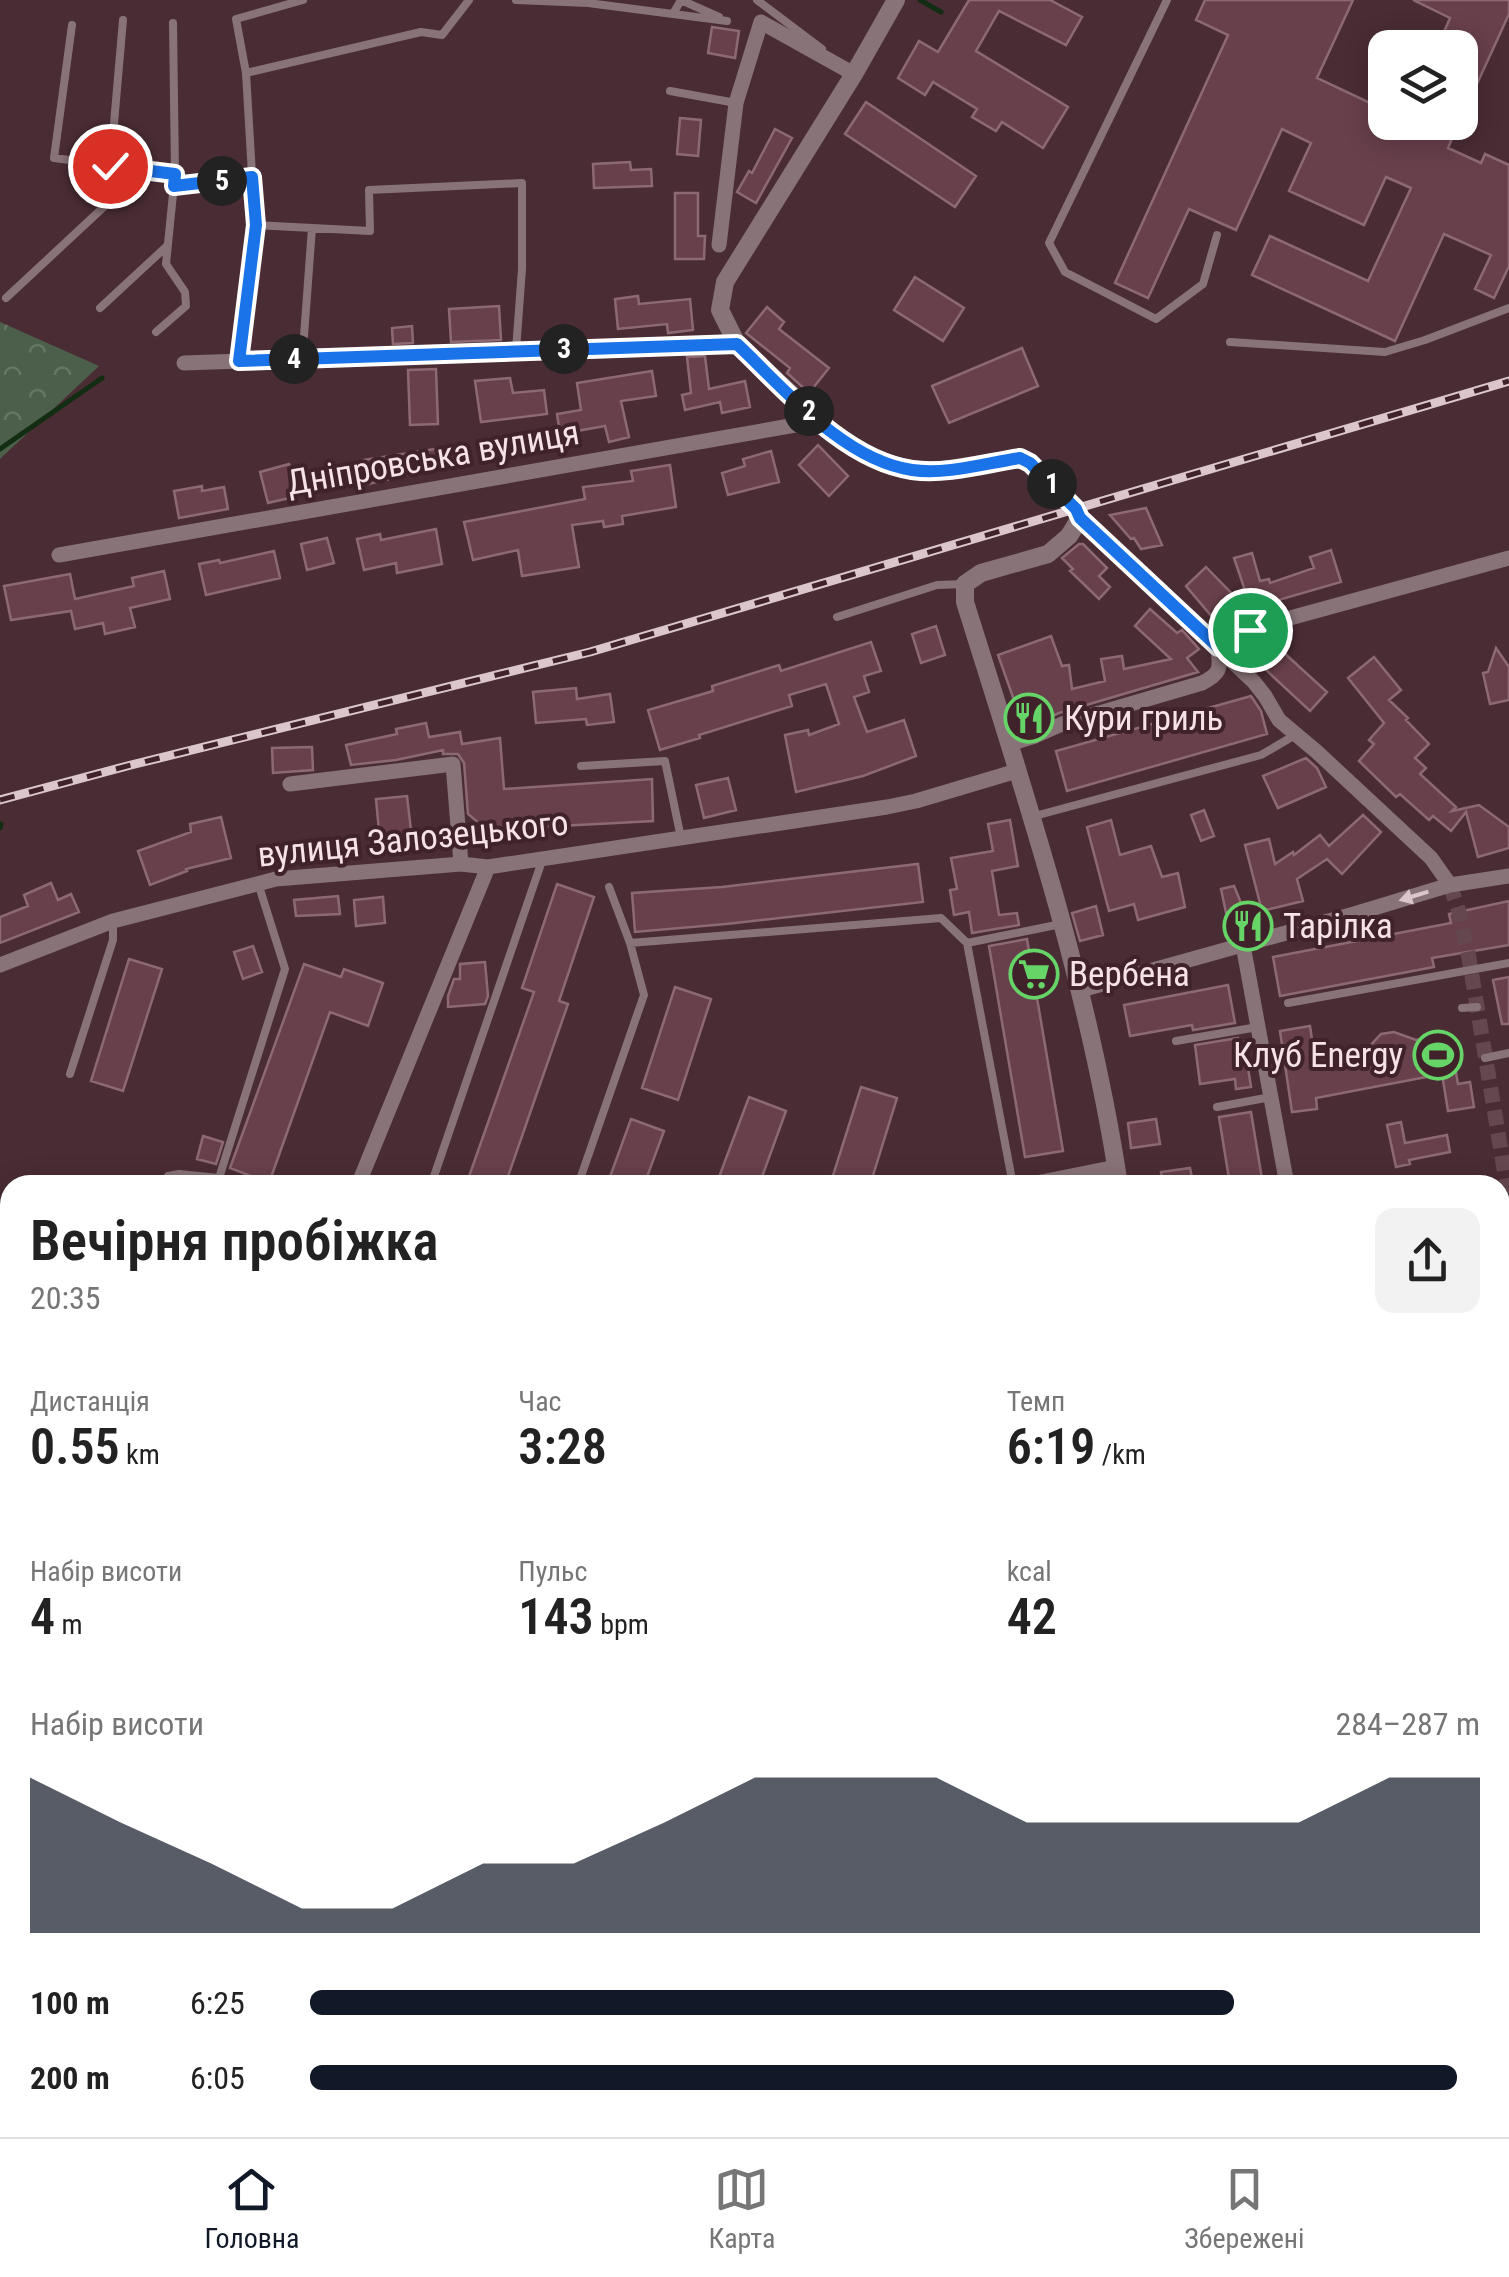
<!DOCTYPE html>
<html lang="uk">
<head>
<meta charset="utf-8">
<style>
  body { margin:0; font-family:"Roboto Condensed",sans-serif; background:#f2f2f2; color:#222; height:100vh; display:flex; flex-direction:column; font-size:38px; white-space:nowrap }
  * { box-sizing:border-box; margin:0 }
  p { font-size:32px; color:#767676 }
  .icon { flex:none; width:55px; height:55px; fill:none; stroke:currentColor; stroke-width:2; stroke-linecap:round; stroke-linejoin:round }
  .map { position:relative; flex:1; overflow:hidden }
  .drawer { position:absolute; left:0px; top:1175px; width:1510px; height:962px; display:flex; flex-direction:column; background:#fff; border-radius:30px 30px 0 0; box-shadow:0 5px 25px #0003 }
  .drawer>* { flex:none }
  .controls { position:absolute; left:1368px; top:30px; display:grid; gap:20px }
  .controls a { display:grid; place-items:center; width:110px; height:110px; border-radius:20px; background:#fff; box-shadow:0 5px 25px #0003; font-size:50px }
  .pin { position:absolute; display:grid; place-items:center; width:85px; height:85px; color:#fff; margin:-42px; border:5px solid #fff; border-radius:50%; box-shadow:0 2px 10px #0007 }
  .km { position:absolute; width:50px; height:50px; margin:-25px; border-radius:50%; background:#222; color:#fff; font-size:28px; line-height:50px; text-align:center }
  .round { display:grid; place-items:center; flex:none; width:105px; height:105px; border-radius:20px; background:#f2f2f2 }
  .headline { display:flex; align-items:center; justify-content:space-between; height:170px; padding:0 30px }
  h1 { font-size:55px; font-weight:600; line-height:75px }
  .metrics { display:grid; grid-template-columns:repeat(3,1fr); gap:15px; height:170px; padding:10px 30px }
  .metrics div { display:grid; align-content:center }
  .metrics b { font-size:50px; font-weight:600 }
  .metrics small { font-size:28px; font-weight:400 }
  .metrics p { font-size:28px }
  .chart { height:280px; padding:20px 30px }
  .chart p { display:flex; justify-content:space-between }
  .chart svg { width:100%; height:180px; margin-top:10px; fill:#111827; opacity:.7 }
  ul { padding:0 30px; list-style:none; font-size:32px }
  li { display:grid; grid-template-columns:160px 120px 1fr; align-items:center; height:75px }
  li i { height:25px; border-radius:12px; background:#111827 }
  .tabs { display:flex; justify-content:space-around; align-items:center; height:140px; border-top:2px solid #e0e0e0; background:#fff; font-size:28px; color:#767676 }
  .tabs a { display:grid; justify-items:center; gap:5px }
  .tabs .selected { color:#111827 }
  .map>svg:first-child { display:block }
</style>
</head>
<body>
<div class="map">
<svg width="1509" height="2137" viewBox="0 0 1509 2137">
  <defs>
    <pattern id="forest-crowns" width="20" height="18" patternUnits="userSpaceOnUse" patternTransform="scale(2.5)"><rect width="20" height="18" fill="#4c5f4b"/><path d="M2 6a3 3 0 1 1 6 0M12 15a3 3 0 1 1 6 0" fill="none" stroke="#667665"/></pattern>
  </defs>
  <rect width="100%" height="100%" fill="#4a2c34"/>
  <path fill="url(#forest-crowns)" d="M0 322 99 366 0 459Z"/>
  <g fill="none" stroke-linecap="round" stroke-linejoin="round">
    <path stroke="#122d12" stroke-width="5" d="M920 0 941 12
      M0 449 102 378
      M0 828 1 824"/>
  </g>
  <path fill="#68404b" stroke="#8d6a73" stroke-width="2.5" d="M969 0H1050L1082 17 1066 45 999 11 976 51 1068 107 1043 148 1002 122 996 131 972 117 977 109 933 82 925 95 898 78 919 41 938 52Z
    M1205 0H1353L1317 78 1385 110V122H1459L1448 148 1481 163 1485 154 1509 165V266L1494 298 1475 289 1491 255 1444 234 1395 341 1252 275 1270 236 1368 281 1411 188 1386 177 1364 225 1289 191 1311 143 1282 129 1236 230 1189 209 1148 298 1115 283 1228 35 1196 20Z
    M1413 0H1509V14L1460 121V48H1437L1450 18Z
    M712 27 739 31 735 58 708 53Z
    M866 102 976 176 955 207 845 134Z
    M680 118 701 120 698 156 677 154Z
    M775 129 792 138 756 203 737 192 749 171 752 173Z
    M630 162 631 170 651 169 652 186 594 188 593 164Z
    M675 193H698V236H705L704 259H675Z
    M915 277 964 308 943 341 894 310Z
    M638 296 639 304 690 299 693 330 668 333 667 324 618 329 615 299Z
    M499 306 501 340 451 342 449 309Z
    M767 307 784 322 779 329 829 368 809 393 787 373 790 368 746 333Z
    M412 326 413 343 393 344 392 328Z
    M1022 348 1038 386 949 423 932 386Z
    M705 356 709 389 745 381 750 407 722 413 720 402 685 410 682 395 691 393 687 357Z
    M436 369 438 424 410 425 408 370Z
    M652 371 656 396 621 401 629 437 609 442 605 426 560 434 557 414 581 410 577 383Z
    M510 378 513 393 544 390 547 414 481 422 475 381Z
    M818 445 848 476 829 496 799 465Z
    M442 448 443 452 468 448 471 464 395 476V478L368 484 367 480 268 503 260 472 289 464 291 470 305 467 309 480 364 465 363 460Z
    M771 451 779 482 728 495 722 473 745 466 743 459Z
    M670 465 676 507 622 516 623 524 604 527 603 521 572 525 579 567 522 576 518 550 473 560 464 522 585 499 583 487 633 481 631 471Z
    M202 486V491L224 487 228 509 179 518 174 491Z
    M1146 508 1162 545 1141 549 1134 538 1131 539 1110 515Z
    M436 529 442 564 397 573 396 563 364 570 357 539 380 534 381 540Z
    M327 538 334 563 307 570 301 544Z
    M1079 544H1083L1107 568 1099 576 1110 587 1099 599 1070 571 1073 569 1062 558Z
    M1331 550 1341 582 1251 608 1234 558 1252 553 1260 581 1269 579 1270 583 1314 568 1310 557Z
    M274 551 280 578 206 595 199 564 219 560 220 563Z
    M1206 567 1240 602 1218 624 1186 586Z
    M164 571 170 599 130 608 135 627 105 634 103 623 75 629 71 611 11 620 4 586 70 574 75 599 134 586 132 578Z
    M1150 609 1177 633 1182 630 1199 649 1187 658 1198 672 1059 713 1024 728 998 655 1051 636 1062 666 1069 665 1072 689 1105 681 1101 659 1122 656 1124 669 1171 659 1135 626Z
    M936 626 945 655 921 663 912 634Z
    M871 642 881 671 864 676 869 692 854 697 867 732 904 720 916 756 863 776 796 792 785 735 808 730 809 735 839 724 826 684 789 695 792 706 699 735 700 738 660 750 648 710 713 691 712 686 779 665 781 671Z
    M1496 648 1509 667V700L1490 704 1483 673 1488 672Z
    M1282 651 1327 692 1310 711 1265 669Z
    M1374 657 1401 690 1389 700 1408 718 1406 720 1429 744 1415 758 1426 768 1420 774 1456 807 1452 811 1479 805 1509 827V848L1478 857 1466 812 1451 831 1433 816 1429 820 1400 794 1396 797 1359 761 1374 744 1369 740 1384 723 1348 678Z
    M576 688 577 699 610 694 614 722 587 725 586 719 536 723 533 692Z
    M1251 696 1261 711 1267 734 1067 791 1056 751Z
    M426 723 429 737 460 732 462 744 500 738 504 789 652 779 653 821 487 830 468 814 464 763 458 754H443V750L396 760 351 765 346 745 397 734 396 729Z
    M312 747 313 770 273 773 272 748Z
    M1306 758 1317 768 1326 787 1278 808 1263 776Z
    M728 778 736 810 704 818 696 785Z
    M407 796 412 839 380 842 376 799Z
    M1204 810 1214 836 1201 841 1191 815Z
    M1363 815 1381 832 1342 874 1327 859 1297 879 1303 901 1262 911 1245 845 1269 839 1275 864 1293 852 1294 855 1320 835 1329 846Z
    M221 817 231 858 186 869 187 871 150 885 138 851 191 832 190 824Z
    M1010 820 1018 866 992 871 999 915 1017 913 1019 925 972 933 969 912 954 915 950 890 957 889 951 858 993 851 988 824Z
    M1111 820 1120 855 1151 846 1162 877 1178 873 1185 907 1138 920 1134 904 1109 911 1087 827Z
    M918 864 923 902 726 924 635 932 632 893 722 887Z
    M51 883 58 900 71 894 79 912 0 943V917L28 906 24 895Z
    M557 884 594 897 559 1001 568 1004 505 1185H466L534 992 522 988Z
    M1234 886 1251 927 1230 932 1221 889Z
    M338 896 340 914 296 916 294 900Z
    M383 897 385 923 356 926 354 900Z
    M1509 901V945L1432 958 1434 967 1280 996 1273 957 1451 923 1449 914Z
    M1096 906 1103 935 1080 941 1072 913Z
    M1027 939 1063 1151 1025 1157 989 946Z
    M253 946 262 972 243 979 234 952Z
    M129 959 162 969 123 1091 91 1081Z
    M485 962 488 996 485 1004 448 1007V996L454 979H460V964Z
    M304 964 341 977 344 969 383 983 368 1026 330 1012 269 1183 230 1168Z
    M1509 977V1024H1502L1493 980Z
    M1228 985 1235 1023 1193 1030 1192 1025 1130 1036 1124 1005Z
    M675 987 711 999 678 1100 642 1088Z
    M1310 1026 1314 1053 1338 1049V1054L1367 1049 1381 1034 1394 1032 1416 1040 1440 1035 1442 1045 1451 1044 1458 1084 1470 1082 1474 1107 1448 1111 1442 1074 1316 1098 1317 1109 1292 1112 1280 1031Z
    M1238 1038 1239 1042H1244L1251 1087 1236 1089 1235 1079 1200 1084 1195 1045Z
    M861 1087 897 1098 870 1185H830Z
    M749 1097 786 1111 759 1185H716Z
    M1251 1112 1263 1185H1230L1219 1117Z
    M631 1119 664 1131 644 1185H607Z
    M1156 1119 1160 1144 1131 1148 1128 1123Z
    M1401 1122 1405 1143 1447 1135 1450 1152 1409 1160 1410 1164 1396 1167 1387 1125Z
    M203 1136 223 1142 216 1164 197 1159Z
    M1190 1168 1193 1182 1163 1185 1161 1172Z"/>
  <g fill="none" stroke-linecap="round" stroke-linejoin="round">
    <path stroke="#64474f" stroke-width="15" stroke-dasharray="15 8" stroke-linecap="butt" d="M1450 885 1459 912 1468 952 1509 1199"/>
    <path stroke="#887378" stroke-width="8" d="M516 0 588 3 673 14
      M681 0 673 14 727 21
      M681 0 719 17
      M757 0 822 49
      M1167 0 1049 243 1065 272 1156 319 1203 284 1217 235
      M72 25 54 158 175 174
      M246 73 421 32 442 35 469 0
      M670 91 736 103
      M174 186 252 177
      M255 225 370 231 369 190 522 183V269L516 350
      M6 298 107 204 123 20
      M100 308 167 246
      M156 332 186 306 185 292 166 264 175 174 173 23
      M304 336 312 228
      M1230 342 1385 352 1425 340 1509 308
      M239 361 255 225 246 73 236 19 303 0
      M837 617 937 585 965 584
      M581 766 665 761 681 838
      M1031 817 1261 755 1297 734
      M609 887 630 943 941 918 967 943 1061 924
      M967 943 1013 1185
      M1288 1003 1509 963
      M1462 1008 1477 1007
      M1176 1041 1258 1027
      M1485 1058 1509 1053
      M70 1074 113 940V921
      M1217 1107 1271 1097
      M162 1185 168 1176 179 1174 219 1178
      M248 1185 219 1178 285 969 258 883
      M431 1185 543 858
      M578 1185 644 995 630 943
      M1500 1254 1509 1252
      M0 1291 10 1296
      M1500 1312 1509 1310
      M1500 1372 1509 1371
      M10 1374 6 1390 10 1407
      M1500 1464 1509 1462
      M1500 2072 1509 2071"/>
    <path stroke="#887378" stroke-width="15" d="M719 245 736 103 761 22 854 74
      M184 363 737 344
      M1080 518 1254 682 1265 696 1279 720 1317 752 1431 858 1450 885
      M59 555 818 421
      M1009 744 1035 736 1062 724 1202 683C1222 673 1220 668 1218 647L1250 629 1509 558
      M290 784 453 764 461 864
      M1243 945 1287 1185
      M0 965 113 921 276 879 461 864 488 867 887 807 916 801 1017 771
      M1081 990 1354 914 1450 885 1509 876
      M358 1185 488 867
      M1026 1185 1116 1167
      M1500 1585 1509 1583
      M0 1788 10 1787
      M0 1863 10 1909
      M1500 1890 1509 1889
      M58 2128 60 2137
      M440 2128 441 2137
      M1451 2128 1453 2137"/>
    <path stroke="#887378" stroke-width="18" d="M896 0 854 74 725 282 720 310 737 344 841 440 875 459 911 470H943L1020 458 1030 463 1076 509 1080 518 1069 536 1048 554 981 573 965 584V602C1025 794 1089 986 1119 1185
      M1290 2128 1292 2137"/>
    <g stroke="#dbc6cb" stroke-width="9">
      <path id="rail" d="M0 800 131 765 590 652 1509 381"/>
    </g>
    <use href="#rail" stroke="#3f222a" stroke-width="5" stroke-dasharray="15" stroke-linecap="butt"/>
  </g>
  <defs><path id="oneway-solid" d="M-6-.8H1V-3.2L6.5 0L1 3.2V.8H-6Z" transform="scale(2.5)"/></defs>
  <use fill="#dac6cb" href="#oneway-solid" transform="translate(1414 896) rotate(163)"/>
  <g fill="none" stroke-linecap="round" stroke-linejoin="round">
    <g stroke="#fff" stroke-width="20">
      <path id="route" d="M110 166 175 174 174 186 252 177 256 225 239 361 737 344C785 389 843 460 912 470 947 475 986 463 1020 458L1030 463 1076 509 1080 518 1218 647 1250 630"/>
    </g>
    <use href="#route" stroke="#1a73e8" stroke-width="12"/>
  </g>
  <defs>
    <g id="restaurant-ring" transform="scale(2.5)"><circle r="9.5" fill="#3f222a" stroke="#66d467" stroke-width="1.5"/><path d="M-5-6h1v4h1v-4h1v4h1v-4h1v5L-1.5 .5V6h-2V.5L-5-1ZM5-6V6H3V1.5H1.5Q1.5-4 5-6Z" fill="#66d467"/></g>
    <g id="supermarket-ring" transform="scale(2.5)"><circle r="9.5" fill="#3f222a" stroke="#66d467" stroke-width="1.5"/><path d="M-6-5.5h2.5l.6 2H6L4.5 2H-2.5L-4.4-4H-6ZM-1.5 3.2a1.3 1.3 0 1 0 .1 0ZM3 3.2a1.3 1.3 0 1 0 .1 0Z" fill="#66d467"/></g>
    <g id="stadium-ring" transform="scale(2.5)"><circle r="9.5" fill="#3f222a" stroke="#66d467" stroke-width="1.5"/><path d="M0-5a6.5 5 0 1 0 0 10a6.5 5 0 1 0 0-10ZM-3.5-1.8h7v3.6h-7Z" fill="#66d467"/></g>
  </defs>
  <g fill-rule="evenodd">
    <use href="#restaurant-ring" x="1029" y="718"/>
    <use href="#restaurant-ring" x="1248" y="926"/>
    <use href="#supermarket-ring" x="1034" y="974"/>
    <use href="#stadium-ring" x="1438" y="1055"/>
  </g>
  <g text-anchor="middle" dominant-baseline="central" stroke-width="8" stroke-linejoin="round" paint-order="stroke">
    <g font-size="35" fill="#f6e2e7" stroke="#3f222a">
      <text transform="translate(433 458) rotate(-10)">Дніпровська вулиця</text>
      <text transform="translate(413 839) rotate(-6)">вулиця Залозецького</text>
    </g>
    <g font-size="35" fill="#f6e2e7" stroke="#3f222a" text-anchor="start">
      <text x="1064" y="718">Кури гриль</text>
      <text x="1283" y="926">Тарiлка</text>
      <text x="1069" y="974">Вербена</text>
      <text x="1403" y="1055" text-anchor="end">Клуб Energy</text>
    </g>
  </g>
</svg>
<div class="controls">
<a><svg class="icon" aria-label="layers" viewBox="0 0 24 24"><path d="M12 4l9 5-9 5-9-5zM3 14l9 5 9-5"/></svg></a>
</div>
<div class="pin" style="left:1250px;top:630px;background:#1e9e55"><svg class="icon" aria-label="arrive" viewBox="0 0 24 24"><path d="M6 21V4h12l-3 4 3 4H6"/></svg></div>
<div class="pin" style="left:110px;top:166px;background:#d93025"><svg class="icon" aria-label="check" viewBox="0 0 24 24"><path d="M5 12l5 5 9-10"/></svg></div>
<b class="km" style="left:1052px;top:484px">1</b>
<b class="km" style="left:809px;top:411px">2</b>
<b class="km" style="left:564px;top:349px">3</b>
<b class="km" style="left:294px;top:359px">4</b>
<b class="km" style="left:222px;top:181px">5</b>
<section class="drawer">
<div class="headline"><div><h1>Вечірня пробіжка</h1><p>20:35</p></div><a class="round"><svg class="icon" aria-label="share" viewBox="0 0 24 24"><path d="M12 15V3M7 8l5-5 5 5M5 13v7h14v-7"/></svg></a></div>
<div class="metrics">
<div><p>Дистанція</p><b>0.55<small> km</small></b></div>
<div><p>Час</p><b>3:28</b></div>
<div><p>Темп</p><b>6:19<small> /km</small></b></div>
</div>
<div class="metrics">
<div><p>Набір висоти</p><b>4<small> m</small></b></div>
<div><p>Пульс</p><b>143<small> bpm</small></b></div>
<div><p>kcal</p><b>42</b></div>
</div>
<div class="chart"><p><span>Набір висоти</span>284–287 m</p>
<svg viewBox="0 0 160 44" preserveAspectRatio="none"><path d="M0 44V6L10 17L20 27L30 38L40 38L50 27L60 27L70 17L80 6L90 6L100 6L110 17L120 17L130 17L140 17L150 6L160 6V44z"/></svg>
</div>
<ul>
<li><b>100 m</b>6:25<i style="width:79%"></i></li>
<li><b>200 m</b>6:05<i style="width:98%"></i></li>
</ul>
</section>
</div>
<nav class="tabs">
<a class="selected"><svg class="icon" aria-label="home" viewBox="0 0 24 24"><path d="M3 11l9-7 9 7M6 9v11h12V9"/></svg>Головна</a>
<a><svg class="icon" aria-label="map" viewBox="0 0 24 24"><path d="M3 6l6-2 6 2 6-2v14l-6 2-6-2-6 2zM9 4v14M15 6v14"/></svg>Карта</a>
<a><svg class="icon" aria-label="saved" viewBox="0 0 24 24"><path d="M7 4h10v16l-5-4-5 4z"/></svg>Збережені</a>
</nav>
</body>
</html>
